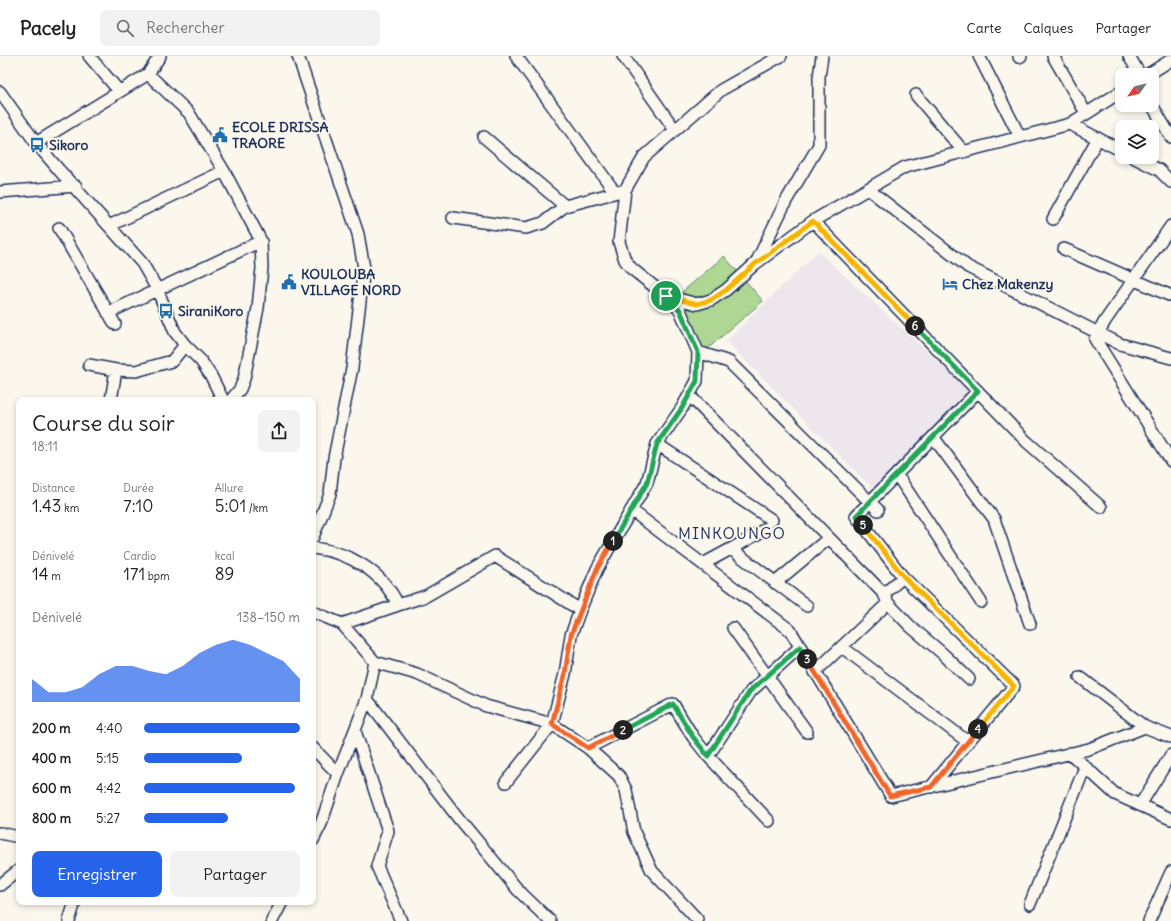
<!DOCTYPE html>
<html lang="fr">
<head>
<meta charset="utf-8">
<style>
  body { margin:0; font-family:Delius,sans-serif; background:#f2f2f2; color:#202124; height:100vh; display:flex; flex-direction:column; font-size:15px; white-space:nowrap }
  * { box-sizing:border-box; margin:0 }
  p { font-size:13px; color:#757577 }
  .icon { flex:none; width:22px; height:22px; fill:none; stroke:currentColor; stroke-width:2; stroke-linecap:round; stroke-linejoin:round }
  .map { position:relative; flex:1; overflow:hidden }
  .details { position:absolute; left:16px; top:341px; width:300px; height:508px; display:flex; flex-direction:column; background:#fff; border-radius:8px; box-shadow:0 2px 6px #0003 }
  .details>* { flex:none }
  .needle { width:26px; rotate:236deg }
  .fabs { position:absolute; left:1115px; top:12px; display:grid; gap:8px }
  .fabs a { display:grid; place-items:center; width:44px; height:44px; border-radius:8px; background:#fff; box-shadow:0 2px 6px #0003; font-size:20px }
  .pin { position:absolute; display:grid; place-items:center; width:34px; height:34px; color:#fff; margin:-17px; border:2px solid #fff; border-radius:50%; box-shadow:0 1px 4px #0007 }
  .km { position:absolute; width:20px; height:20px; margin:-10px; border-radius:50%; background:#222; color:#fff; font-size:11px; line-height:20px; text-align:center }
  .round { display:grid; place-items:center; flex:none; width:42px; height:42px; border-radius:8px; background:#f2f2f2 }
  .overview { display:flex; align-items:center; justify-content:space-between; height:68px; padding:0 16px }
  h1 { font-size:22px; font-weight:600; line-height:30px }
  .figures { display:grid; grid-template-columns:repeat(3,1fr); gap:6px; height:68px; padding:4px 16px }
  .figures div { display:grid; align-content:center }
  .figures b { font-size:17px; font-weight:600 }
  .figures small { font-size:11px; font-weight:400 }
  .figures p { font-size:11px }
  .chart { height:112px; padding:8px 16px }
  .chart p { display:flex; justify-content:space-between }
  .chart svg { width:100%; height:72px; margin-top:4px; fill:#2563eb; opacity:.7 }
  .button { display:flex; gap:8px; margin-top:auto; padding:8px 16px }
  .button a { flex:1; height:46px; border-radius:8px; background:#2563eb; color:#fff; font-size:16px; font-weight:600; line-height:46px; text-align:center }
  .button a+a { background:#f2f2f2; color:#202124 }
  ul { padding:0 16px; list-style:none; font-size:13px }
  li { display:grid; grid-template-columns:64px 48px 1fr; align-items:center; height:30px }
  li i { height:10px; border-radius:5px; background:#2563eb }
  header { display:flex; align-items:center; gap:24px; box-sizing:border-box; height:56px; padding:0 20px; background:#fff; border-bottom:1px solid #e0e0e0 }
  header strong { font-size:19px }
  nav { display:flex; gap:22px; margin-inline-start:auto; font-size:14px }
  .search { width:280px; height:36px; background:#f2f2f2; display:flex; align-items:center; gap:10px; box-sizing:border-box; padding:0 14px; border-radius:8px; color:#757577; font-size:15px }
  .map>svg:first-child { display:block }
</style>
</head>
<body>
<header>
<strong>Pacely</strong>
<div class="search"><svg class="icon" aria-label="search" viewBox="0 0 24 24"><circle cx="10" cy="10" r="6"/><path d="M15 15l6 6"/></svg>Rechercher</div>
<nav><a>Carte</a><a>Calques</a><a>Partager</a></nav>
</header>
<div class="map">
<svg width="1171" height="865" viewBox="0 0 1171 865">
  <rect width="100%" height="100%" fill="#fbf7ec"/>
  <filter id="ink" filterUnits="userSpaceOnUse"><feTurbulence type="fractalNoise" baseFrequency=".025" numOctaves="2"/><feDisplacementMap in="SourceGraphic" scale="8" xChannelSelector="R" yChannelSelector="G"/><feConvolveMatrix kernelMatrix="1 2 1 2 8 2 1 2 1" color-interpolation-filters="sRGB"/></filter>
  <g filter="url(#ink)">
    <path fill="#ede6ed" d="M818 195 971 336 875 435 726 285Z"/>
    <path fill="#aed794" stroke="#648379" d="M724 200 763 245 706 294 667 249Z"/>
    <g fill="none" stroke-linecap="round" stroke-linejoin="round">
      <g stroke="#1b2f5e" stroke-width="14">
        <path id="street" d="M89 0 119 35
          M298 0 358 178 364 212 352 312 334 402 330 438 313 481
          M516 0 615 136
          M623 0 675 74
          M979 0 1020 81
          M1053 0 1086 57
          M1129 0 1140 19
          M1019 1 1021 0
          M148 18 189 57 224 115 261 185 262 212 258 252 244 323 240 333 231 344
          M1147 19 1171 4
          M0 36 36 87 59 114 142 207 157 233 175 276 185 289 201 305 211 320 223 344
          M916 39 964 96
          M1152 49 1171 81
          M1070 68 1122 95
          M484 81 565 150 625 134
          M36 87 148 18 160 0
          M1133 101 1159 114 1171 126
          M868 133 968 211 1120 288 1171 302
          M0 136 76 130
          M453 162 526 172 543 167 565 150
          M1053 163 1098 82
          M813 165 1026 385 1101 451
          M109 170 224 115
          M1171 170 1105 265 1095 283 1171 405
          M59 172 115 268
          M1064 193 1169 239
          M757 205 786 145 819 89V21L822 0
          M667 240 697 248 711 244 726 234 755 208 813 165 905 111 1070 68 1122 35
          M108 257 261 185
          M698 296 729 306 878 454
          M89 309 116 314 136 315 172 305 185 289
          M689 339 884 538 888 547 910 570 942 597 969 623
          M111 344 116 314
          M934 382 994 463 1030 568
          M657 388 772 464
          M897 419 981 546
          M631 454 790 574 891 740 1089 693 1145 671
          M313 492C349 496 383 516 398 549L426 540 495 500 580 554 597 513 647 427 657 388 682 352 697 325 698 296 680 254 666 240 632 213 625 204 619 186 625 134 644 101 721 34 781 0
          M731 493 807 550
          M703 508 740 488 767 472
          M775 527 829 482
          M884 538 903 521
          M313 556 342 568 375 606 367 643 338 718 321 768 313 784
          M342 568 398 549
          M733 572 807 676
          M842 591 968 686
          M375 606 417 618 486 650 552 668 588 692 619 720 626 734 634 776 652 815 697 863
          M815 616 888 547
          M1080 621 1145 671 1171 681
          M367 643 459 763 518 834 550 865
          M355 675 388 775 377 810 401 865
          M313 692 338 718
          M588 692 673 648 693 681 708 700 769 765
          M1070 697 1115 738 1171 763
          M708 700 751 635 800 591
          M506 726 552 668 565 618 571 579 580 554
          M931 731 1014 630 903 521 856 460 978 335
          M1140 749 1171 699
          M0 777 19 781
          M0 829 19 814
          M1030 848 1085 711
          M69 865 75 846
          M272 865 282 846
          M1149 865 1171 816"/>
      </g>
      <use href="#street" stroke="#fbf7ec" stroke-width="11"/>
    </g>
  </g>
  <g fill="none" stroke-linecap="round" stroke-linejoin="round" filter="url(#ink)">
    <g stroke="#fff" stroke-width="8">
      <path id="split-1" d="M613 485 647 427 657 388 682 352 697 325 698 296 680 254 666 240"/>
    </g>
    <g stroke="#fff" stroke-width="8">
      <path id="split-2" d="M613 485 597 513 571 579 565 618 552 668 588 692 623 674"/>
    </g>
    <g stroke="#fff" stroke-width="8">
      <path id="split-3" d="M623 674 673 648 693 681 708 700 750 635 800 591 807 603"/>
    </g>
    <g stroke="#fff" stroke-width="8">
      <path id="split-4" d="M807 603 890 740 931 731 978 673"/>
    </g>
    <g stroke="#fff" stroke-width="8">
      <path id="split-5" d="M863 469 904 521 1014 630 978 673"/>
    </g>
    <g stroke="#fff" stroke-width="8">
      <path id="split-6" d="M863 469 856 460 978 335 915 270"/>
    </g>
    <g stroke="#fff" stroke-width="8">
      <path id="split-7" d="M666 240 697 248 711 244 726 234 755 208 813 165 915 270"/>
    </g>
    <use href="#split-1" stroke="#22a559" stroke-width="5"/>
    <use href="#split-2" stroke="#f0652b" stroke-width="5"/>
    <use href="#split-3" stroke="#22a559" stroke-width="5"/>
    <use href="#split-4" stroke="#f0652b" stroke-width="5"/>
    <use href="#split-5" stroke="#f5b400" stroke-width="5"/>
    <use href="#split-6" stroke="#22a559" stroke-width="5"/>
    <use href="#split-7" stroke="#f5b400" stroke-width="5"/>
  </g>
  <defs>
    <g id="civic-bare" transform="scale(1.2)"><path d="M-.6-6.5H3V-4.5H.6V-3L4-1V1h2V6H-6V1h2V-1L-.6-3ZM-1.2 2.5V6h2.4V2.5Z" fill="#1f6fb2" stroke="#fbf7ec" stroke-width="2.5" paint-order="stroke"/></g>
    <g id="bus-bare" transform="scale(1.2)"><path d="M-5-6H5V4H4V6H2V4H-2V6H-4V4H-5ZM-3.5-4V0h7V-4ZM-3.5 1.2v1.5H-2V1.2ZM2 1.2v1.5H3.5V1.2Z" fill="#1f6fb2" stroke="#fbf7ec" stroke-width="2.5" paint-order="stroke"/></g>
    <g id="hotel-bare" transform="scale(1.2)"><path d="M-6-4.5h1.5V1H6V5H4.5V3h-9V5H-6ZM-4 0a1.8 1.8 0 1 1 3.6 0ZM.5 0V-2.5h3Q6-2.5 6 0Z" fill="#1f6fb2" stroke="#fbf7ec" stroke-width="2.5" paint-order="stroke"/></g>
  </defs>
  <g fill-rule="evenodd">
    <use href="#civic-bare" x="220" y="79"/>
    <use href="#bus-bare" x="37" y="89"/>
    <use href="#civic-bare" x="289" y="226"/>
    <use href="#hotel-bare" x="950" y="228"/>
    <use href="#bus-bare" x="166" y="255"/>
  </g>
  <g text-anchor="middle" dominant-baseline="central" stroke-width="4" stroke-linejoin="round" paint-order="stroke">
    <g font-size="14" font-weight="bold" fill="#1b2f5e" stroke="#fbf7ec" text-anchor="start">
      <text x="232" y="71">ECOLE DRISSA<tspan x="232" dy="16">TRAORE</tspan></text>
      <text x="49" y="89">Sikoro</text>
      <text x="301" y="218">KOULOUBA<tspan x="301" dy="16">VILLAGE NORD</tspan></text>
      <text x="962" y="228">Chez Makenzy</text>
      <text x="178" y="255">SiraniKoro</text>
    </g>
    <g font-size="16" letter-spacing="1" fill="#1b2f5e" stroke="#fbf7ec">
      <text x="732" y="477">MINKOUNGO</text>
    </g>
  </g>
</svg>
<div class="fabs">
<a><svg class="needle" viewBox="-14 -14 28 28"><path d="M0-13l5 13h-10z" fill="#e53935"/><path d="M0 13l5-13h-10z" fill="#757577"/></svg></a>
<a><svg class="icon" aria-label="layers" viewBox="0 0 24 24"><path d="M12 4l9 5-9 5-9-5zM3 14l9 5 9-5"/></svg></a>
</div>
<div class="pin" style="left:666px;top:240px;background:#1e9e55"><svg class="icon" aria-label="arrive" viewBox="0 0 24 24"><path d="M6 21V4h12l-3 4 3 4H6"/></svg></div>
<b class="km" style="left:613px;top:485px">1</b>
<b class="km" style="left:623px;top:674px">2</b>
<b class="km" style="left:807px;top:603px">3</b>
<b class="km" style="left:978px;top:673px">4</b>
<b class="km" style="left:863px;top:469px">5</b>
<b class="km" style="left:915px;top:270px">6</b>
<section class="details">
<div class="overview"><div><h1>Course du soir</h1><p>18:11</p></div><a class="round"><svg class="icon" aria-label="share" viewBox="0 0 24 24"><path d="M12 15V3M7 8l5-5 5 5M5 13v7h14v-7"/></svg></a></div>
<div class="figures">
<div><p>Distance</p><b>1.43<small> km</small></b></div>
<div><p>Durée</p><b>7:10</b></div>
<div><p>Allure</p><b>5:01<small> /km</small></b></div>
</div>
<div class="figures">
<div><p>Dénivelé</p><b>14<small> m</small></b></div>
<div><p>Cardio</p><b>171<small> bpm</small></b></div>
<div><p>kcal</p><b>89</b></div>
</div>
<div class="chart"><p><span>Dénivelé</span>138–150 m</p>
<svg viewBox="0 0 160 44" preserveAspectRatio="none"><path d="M0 44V30L10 38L20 38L30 35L40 27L50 22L60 22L70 25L80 27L90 22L100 14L110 9L120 6L130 9L140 14L150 19L160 30V44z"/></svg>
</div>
<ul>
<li><b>200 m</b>4:40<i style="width:100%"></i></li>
<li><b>400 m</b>5:15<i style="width:63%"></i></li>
<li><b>600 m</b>4:42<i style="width:97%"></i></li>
<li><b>800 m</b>5:27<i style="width:54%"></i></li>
</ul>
<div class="button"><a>Enregistrer</a><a>Partager</a></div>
</section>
</div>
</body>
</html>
